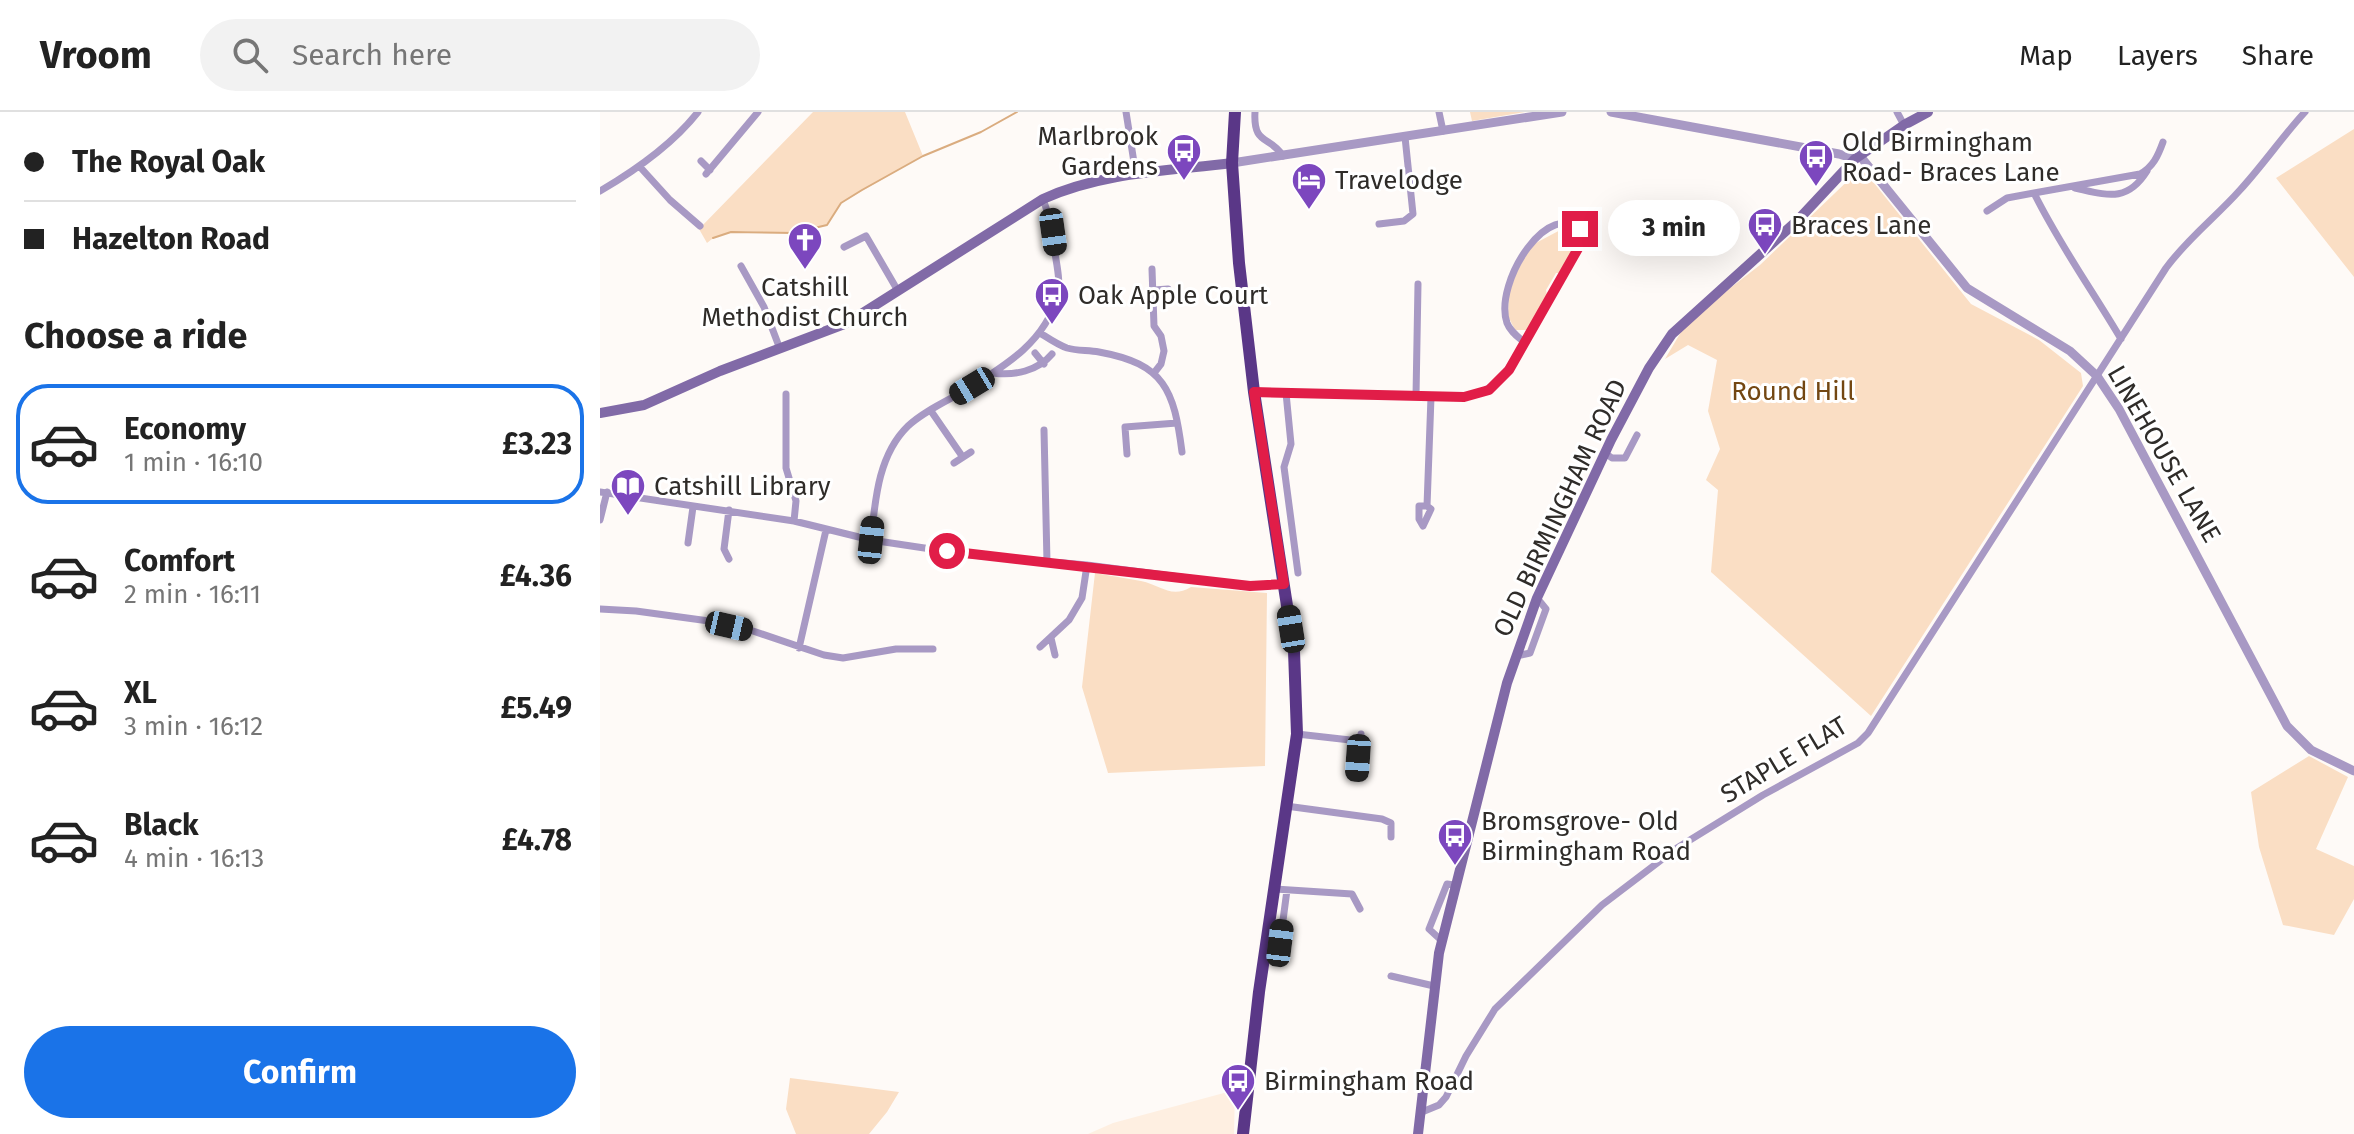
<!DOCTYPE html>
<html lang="en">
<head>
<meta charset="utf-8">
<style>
	body { margin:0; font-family:"Fira Sans",sans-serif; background:#f2f2f2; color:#222; height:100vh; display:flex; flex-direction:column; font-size:30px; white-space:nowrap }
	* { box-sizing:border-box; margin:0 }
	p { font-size:26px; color:#767676 }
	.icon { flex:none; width:44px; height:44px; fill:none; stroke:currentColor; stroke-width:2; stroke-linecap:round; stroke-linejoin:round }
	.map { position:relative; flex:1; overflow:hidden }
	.details { display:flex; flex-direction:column; background:#fff; width:600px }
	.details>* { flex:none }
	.banner { display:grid; align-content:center; height:176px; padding:0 24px; background:#fff }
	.end { position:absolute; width:36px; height:36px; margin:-18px; border:10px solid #e11d48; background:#fff; box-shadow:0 0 0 4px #fff }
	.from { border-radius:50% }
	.bubble { position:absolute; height:56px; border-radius:28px; background:#fff; box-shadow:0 8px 32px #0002; font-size:26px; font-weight:700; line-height:56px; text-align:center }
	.car { position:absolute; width:24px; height:48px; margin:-24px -12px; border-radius:10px; box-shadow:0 0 6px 2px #0007; background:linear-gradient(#222 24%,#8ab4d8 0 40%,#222 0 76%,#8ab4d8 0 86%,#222 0) }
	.banner b { display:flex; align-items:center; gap:28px; height:76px; font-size:30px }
	.banner b+b { border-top:2px solid #e0e0e0 }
	.banner i { width:20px; height:20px; background:#222 }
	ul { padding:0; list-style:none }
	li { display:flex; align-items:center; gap:24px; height:120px; margin:0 16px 12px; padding:0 8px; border:4px solid transparent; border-radius:32px }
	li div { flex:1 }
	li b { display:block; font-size:30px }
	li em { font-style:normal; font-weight:700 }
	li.on { border-color:#1a73e8 }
	li>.icon { width:72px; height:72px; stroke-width:1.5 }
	h2 { padding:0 24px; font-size:36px; line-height:96px }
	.button { display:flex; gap:16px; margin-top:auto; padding:16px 24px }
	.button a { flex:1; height:92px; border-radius:48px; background:#1a73e8; color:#fff; font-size:32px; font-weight:700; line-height:92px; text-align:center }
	header { display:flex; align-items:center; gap:48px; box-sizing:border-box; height:112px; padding:0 40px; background:#fff; border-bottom:2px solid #e0e0e0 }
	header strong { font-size:38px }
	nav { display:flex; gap:44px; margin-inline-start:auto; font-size:28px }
	.search { width:560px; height:72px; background:#f2f2f2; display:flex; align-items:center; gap:20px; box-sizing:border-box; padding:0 28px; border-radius:44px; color:#767676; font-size:30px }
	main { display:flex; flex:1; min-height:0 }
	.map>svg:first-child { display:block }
</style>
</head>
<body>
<header>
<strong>Vroom</strong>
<div class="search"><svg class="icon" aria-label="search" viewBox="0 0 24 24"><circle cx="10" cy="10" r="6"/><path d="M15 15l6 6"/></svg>Search here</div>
<nav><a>Map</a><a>Layers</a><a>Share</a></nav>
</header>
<main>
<section class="details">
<div class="banner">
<b><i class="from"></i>The Royal Oak</b>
<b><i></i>Hazelton Road</b>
</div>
<h2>Choose a ride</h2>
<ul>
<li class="on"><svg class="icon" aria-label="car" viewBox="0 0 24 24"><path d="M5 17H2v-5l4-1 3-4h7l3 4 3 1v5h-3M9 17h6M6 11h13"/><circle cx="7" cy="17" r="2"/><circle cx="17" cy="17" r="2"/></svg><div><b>Economy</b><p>1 min · 16:10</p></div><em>£3.23</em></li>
<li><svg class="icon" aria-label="car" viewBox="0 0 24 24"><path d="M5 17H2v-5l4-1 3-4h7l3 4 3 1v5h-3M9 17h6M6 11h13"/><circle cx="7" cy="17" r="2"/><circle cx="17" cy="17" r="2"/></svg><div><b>Comfort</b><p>2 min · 16:11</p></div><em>£4.36</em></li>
<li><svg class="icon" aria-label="car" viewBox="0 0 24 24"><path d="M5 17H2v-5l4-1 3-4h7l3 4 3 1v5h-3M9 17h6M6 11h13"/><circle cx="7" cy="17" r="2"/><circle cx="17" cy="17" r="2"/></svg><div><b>XL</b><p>3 min · 16:12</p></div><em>£5.49</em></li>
<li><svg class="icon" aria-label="car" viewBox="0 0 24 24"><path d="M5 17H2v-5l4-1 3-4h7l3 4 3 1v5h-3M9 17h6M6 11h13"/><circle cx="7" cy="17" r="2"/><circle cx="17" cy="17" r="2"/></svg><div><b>Black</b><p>4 min · 16:13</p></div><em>£4.78</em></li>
</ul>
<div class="button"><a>Confirm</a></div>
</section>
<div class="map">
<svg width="1754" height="1022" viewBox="0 0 1754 1022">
	<rect width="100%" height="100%" fill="#fefaf7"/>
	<!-- built -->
	<path fill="#feefe1" d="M635,978L634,1022H488L513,1011Z"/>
	<!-- green -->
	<path fill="#fadec4" d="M213,0H305L323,44L241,91L227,113C216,115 205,120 195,121C168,123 129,111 107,131L99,117Z
		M870,0H925L872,9Z
		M1754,17V165L1676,66Z
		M1260,57L1270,66L1371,192L1439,228L1481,261L1483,274L1271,604L1111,460L1118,378L1106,368L1120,337L1108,299L1117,248L1088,233L1065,247L1081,220L1107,194L1160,153Z
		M966,115L976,119L978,130L960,161H956L946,178L947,183L928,218H915L908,204L909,177L914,164L932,133Z
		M495,461C510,464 526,466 541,469C561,473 571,487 591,475L667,481L665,654L508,661L482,575Z
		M1709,644L1748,665L1716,737L1754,754V787L1734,823L1683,813L1659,735L1651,680Z
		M190,966L299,980L287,1000L269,1022H196L186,997Z"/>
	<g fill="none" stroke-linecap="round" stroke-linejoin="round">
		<!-- stream -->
		<path stroke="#daac7f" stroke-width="2" d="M113,126L131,120L193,121L227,113L241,91L262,78L323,44L381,20L417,0"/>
		<!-- minor -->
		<path stroke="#a899c4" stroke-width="7" d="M526,0L536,63
			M655,0C653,34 670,23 683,44
			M839,0L843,19
			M1297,0L1304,13
			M101,49L110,58
			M40,55L70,88L100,114
			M106,62L158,0
			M1475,76C1507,83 1527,91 1547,59
			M0,79C36,58 72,33 98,0
			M1387,99L1407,86L1434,81
			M779,112L804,109L813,102L805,25
			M244,135L266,124L298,179
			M141,154L164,195L180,237
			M552,157L554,214L561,224L564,239L561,252L554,261
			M554,178L568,177
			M440,221C448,226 458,233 467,236C477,239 488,238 499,240C565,252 574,278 582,340
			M1521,227C1492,178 1459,132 1434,81L1540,62C1553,55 1558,44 1563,30
			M435,241L444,252
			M393,261C414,264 438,259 452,242
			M654,280L864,285C899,279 908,259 924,230C917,224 910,219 907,211C893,170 951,82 982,121L980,133L924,230
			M686,281L691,332L684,355L698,461
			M186,282V356L196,389L194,409
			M816,284L818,172
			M331,299L362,344
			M444,318L447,450
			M1005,341L1012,346H1025L1037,323
			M527,342L525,315L577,311
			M354,351L371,340
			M0,380L194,409L271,428L371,443L487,453L650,474L684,472
			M827,394H819V407L823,414L831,397L827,394L831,285
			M129,398L124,437L129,447
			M0,408L7,380
			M271,428C275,389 278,343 308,314C324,299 347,289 366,278C403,255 446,230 457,184C461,170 457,155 455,141C453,122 450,105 443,87
			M88,431L93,395
			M0,497L36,499L109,509L150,518L224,543L243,546L296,537H333
			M451,526L455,543
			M440,535L469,508L482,486L487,453
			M199,536L226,418
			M917,541L921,543L930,541L946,497L937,486
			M697,622L759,629
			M756,664L761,622
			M686,694L782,707L791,711V725
			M675,777L752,782L760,797
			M842,829L829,817L847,772L854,773
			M680,831L687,778
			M791,864L834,874
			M822,1000L839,993L846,985L866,944L895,897L1002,793L1077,736L1163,683L1258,631L1268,621L1566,156C1588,126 1616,105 1640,78C1663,53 1682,25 1705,0"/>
		<!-- tertiary -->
		<path stroke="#a899c4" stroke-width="9" d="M1011,0L1239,42L1255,47
			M1260,44L1367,176L1470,239L1497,264L1519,297L1687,614L1711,638L1754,659
			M632,51L962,0"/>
		<!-- secondary -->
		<path stroke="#816aa7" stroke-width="10" d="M0,301L44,293L120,259L247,211L443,87C502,60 569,59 632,51
			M818,1022L839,841L907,571L937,486L1011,328L1049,256L1072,222L1198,108L1255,47L1304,13L1328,0"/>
		<!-- trunk -->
		<path stroke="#5a3787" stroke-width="12" d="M635,0L632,51L639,151L654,280L694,539L697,622L659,880L643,1022"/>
	</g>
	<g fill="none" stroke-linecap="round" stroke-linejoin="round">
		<!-- route -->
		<path stroke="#e11d48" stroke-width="10" d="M347,439L650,474L684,472L654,280L864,285L889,278L909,258L980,133V117"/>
	</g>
	<!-- icons -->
	<defs>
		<symbol id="bus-pin" viewBox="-11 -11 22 30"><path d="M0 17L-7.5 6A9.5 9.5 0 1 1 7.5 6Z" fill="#7c47be" stroke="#fff"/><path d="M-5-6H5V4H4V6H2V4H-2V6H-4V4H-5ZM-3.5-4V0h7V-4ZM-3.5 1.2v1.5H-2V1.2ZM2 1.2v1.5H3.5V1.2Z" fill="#fff"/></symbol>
		<symbol id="hotel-pin" viewBox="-11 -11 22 30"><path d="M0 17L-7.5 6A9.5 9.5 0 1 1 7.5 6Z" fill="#7c47be" stroke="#fff"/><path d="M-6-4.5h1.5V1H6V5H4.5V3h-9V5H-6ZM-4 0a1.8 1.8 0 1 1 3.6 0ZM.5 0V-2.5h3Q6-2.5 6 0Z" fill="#fff"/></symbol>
		<symbol id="church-pin" viewBox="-11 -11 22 30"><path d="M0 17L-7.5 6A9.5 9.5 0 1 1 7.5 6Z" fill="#7c47be" stroke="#fff"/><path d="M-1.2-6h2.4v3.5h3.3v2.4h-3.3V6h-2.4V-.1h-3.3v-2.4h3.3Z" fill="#fff"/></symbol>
		<symbol id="library-pin" viewBox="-11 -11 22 30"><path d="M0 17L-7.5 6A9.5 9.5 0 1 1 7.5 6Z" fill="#7c47be" stroke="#fff"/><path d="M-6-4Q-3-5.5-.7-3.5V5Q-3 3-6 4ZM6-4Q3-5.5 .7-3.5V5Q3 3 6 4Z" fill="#fff"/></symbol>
	</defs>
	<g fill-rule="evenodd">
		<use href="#bus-pin" x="564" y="19" width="40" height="54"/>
		<use href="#bus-pin" x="1196" y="25" width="40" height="54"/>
		<use href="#hotel-pin" x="689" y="48" width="40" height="54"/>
		<use href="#bus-pin" x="1145" y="93" width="40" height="54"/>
		<use href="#church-pin" x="185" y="108" width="40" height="54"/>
		<use href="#bus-pin" x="432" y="163" width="40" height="54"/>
		<use href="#library-pin" x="8" y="354" width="40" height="54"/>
		<use href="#bus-pin" x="835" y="704" width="40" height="54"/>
		<use href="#bus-pin" x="618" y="949" width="40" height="54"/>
	</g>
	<g text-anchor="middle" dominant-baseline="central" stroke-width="6" stroke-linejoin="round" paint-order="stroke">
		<!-- poi labels -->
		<g font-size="26" fill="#2f2c29" stroke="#fff" text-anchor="start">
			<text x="558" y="24" text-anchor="end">Marlbrook<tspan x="558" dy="30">Gardens</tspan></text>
			<text x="1242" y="30">Old Birmingham<tspan x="1242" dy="30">Road- Braces Lane</tspan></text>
			<text x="735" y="68">Travelodge</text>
			<text x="1191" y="113">Braces Lane</text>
			<text x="205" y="175" text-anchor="middle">Catshill<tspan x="205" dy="30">Methodist Church</tspan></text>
			<text x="478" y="183">Oak Apple Court</text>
			<text x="54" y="374">Catshill Library</text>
			<text x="881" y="709">Bromsgrove- Old<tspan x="881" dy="30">Birmingham Road</tspan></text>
			<text x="664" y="969">Birmingham Road</text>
		</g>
		<!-- park labels -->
		<g font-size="26" fill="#734712" stroke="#fff">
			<text x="1193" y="279">Round Hill</text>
		</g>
		<!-- street labels -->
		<g font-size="26" fill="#2f2c29" stroke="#fff">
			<text transform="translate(1564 342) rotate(60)">LINEHOUSE LANE</text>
			<text transform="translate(960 396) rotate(-65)">OLD BIRMINGHAM ROAD</text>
			<text transform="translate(1184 648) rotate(-31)">STAPLE FLAT</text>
		</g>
	</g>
</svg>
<i class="end from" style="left:347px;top:439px"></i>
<i class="end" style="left:980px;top:117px"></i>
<div class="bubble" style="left:1008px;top:88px;width:132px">3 min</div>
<i class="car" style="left:453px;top:120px;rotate:172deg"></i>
<i class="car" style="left:372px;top:274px;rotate:239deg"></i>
<i class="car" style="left:271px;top:428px;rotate:6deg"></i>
<i class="car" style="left:129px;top:514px;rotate:103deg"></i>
<i class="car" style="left:691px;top:517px;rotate:351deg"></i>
<i class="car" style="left:758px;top:646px;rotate:184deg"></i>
<i class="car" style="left:680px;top:831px;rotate:7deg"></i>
</div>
</main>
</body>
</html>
